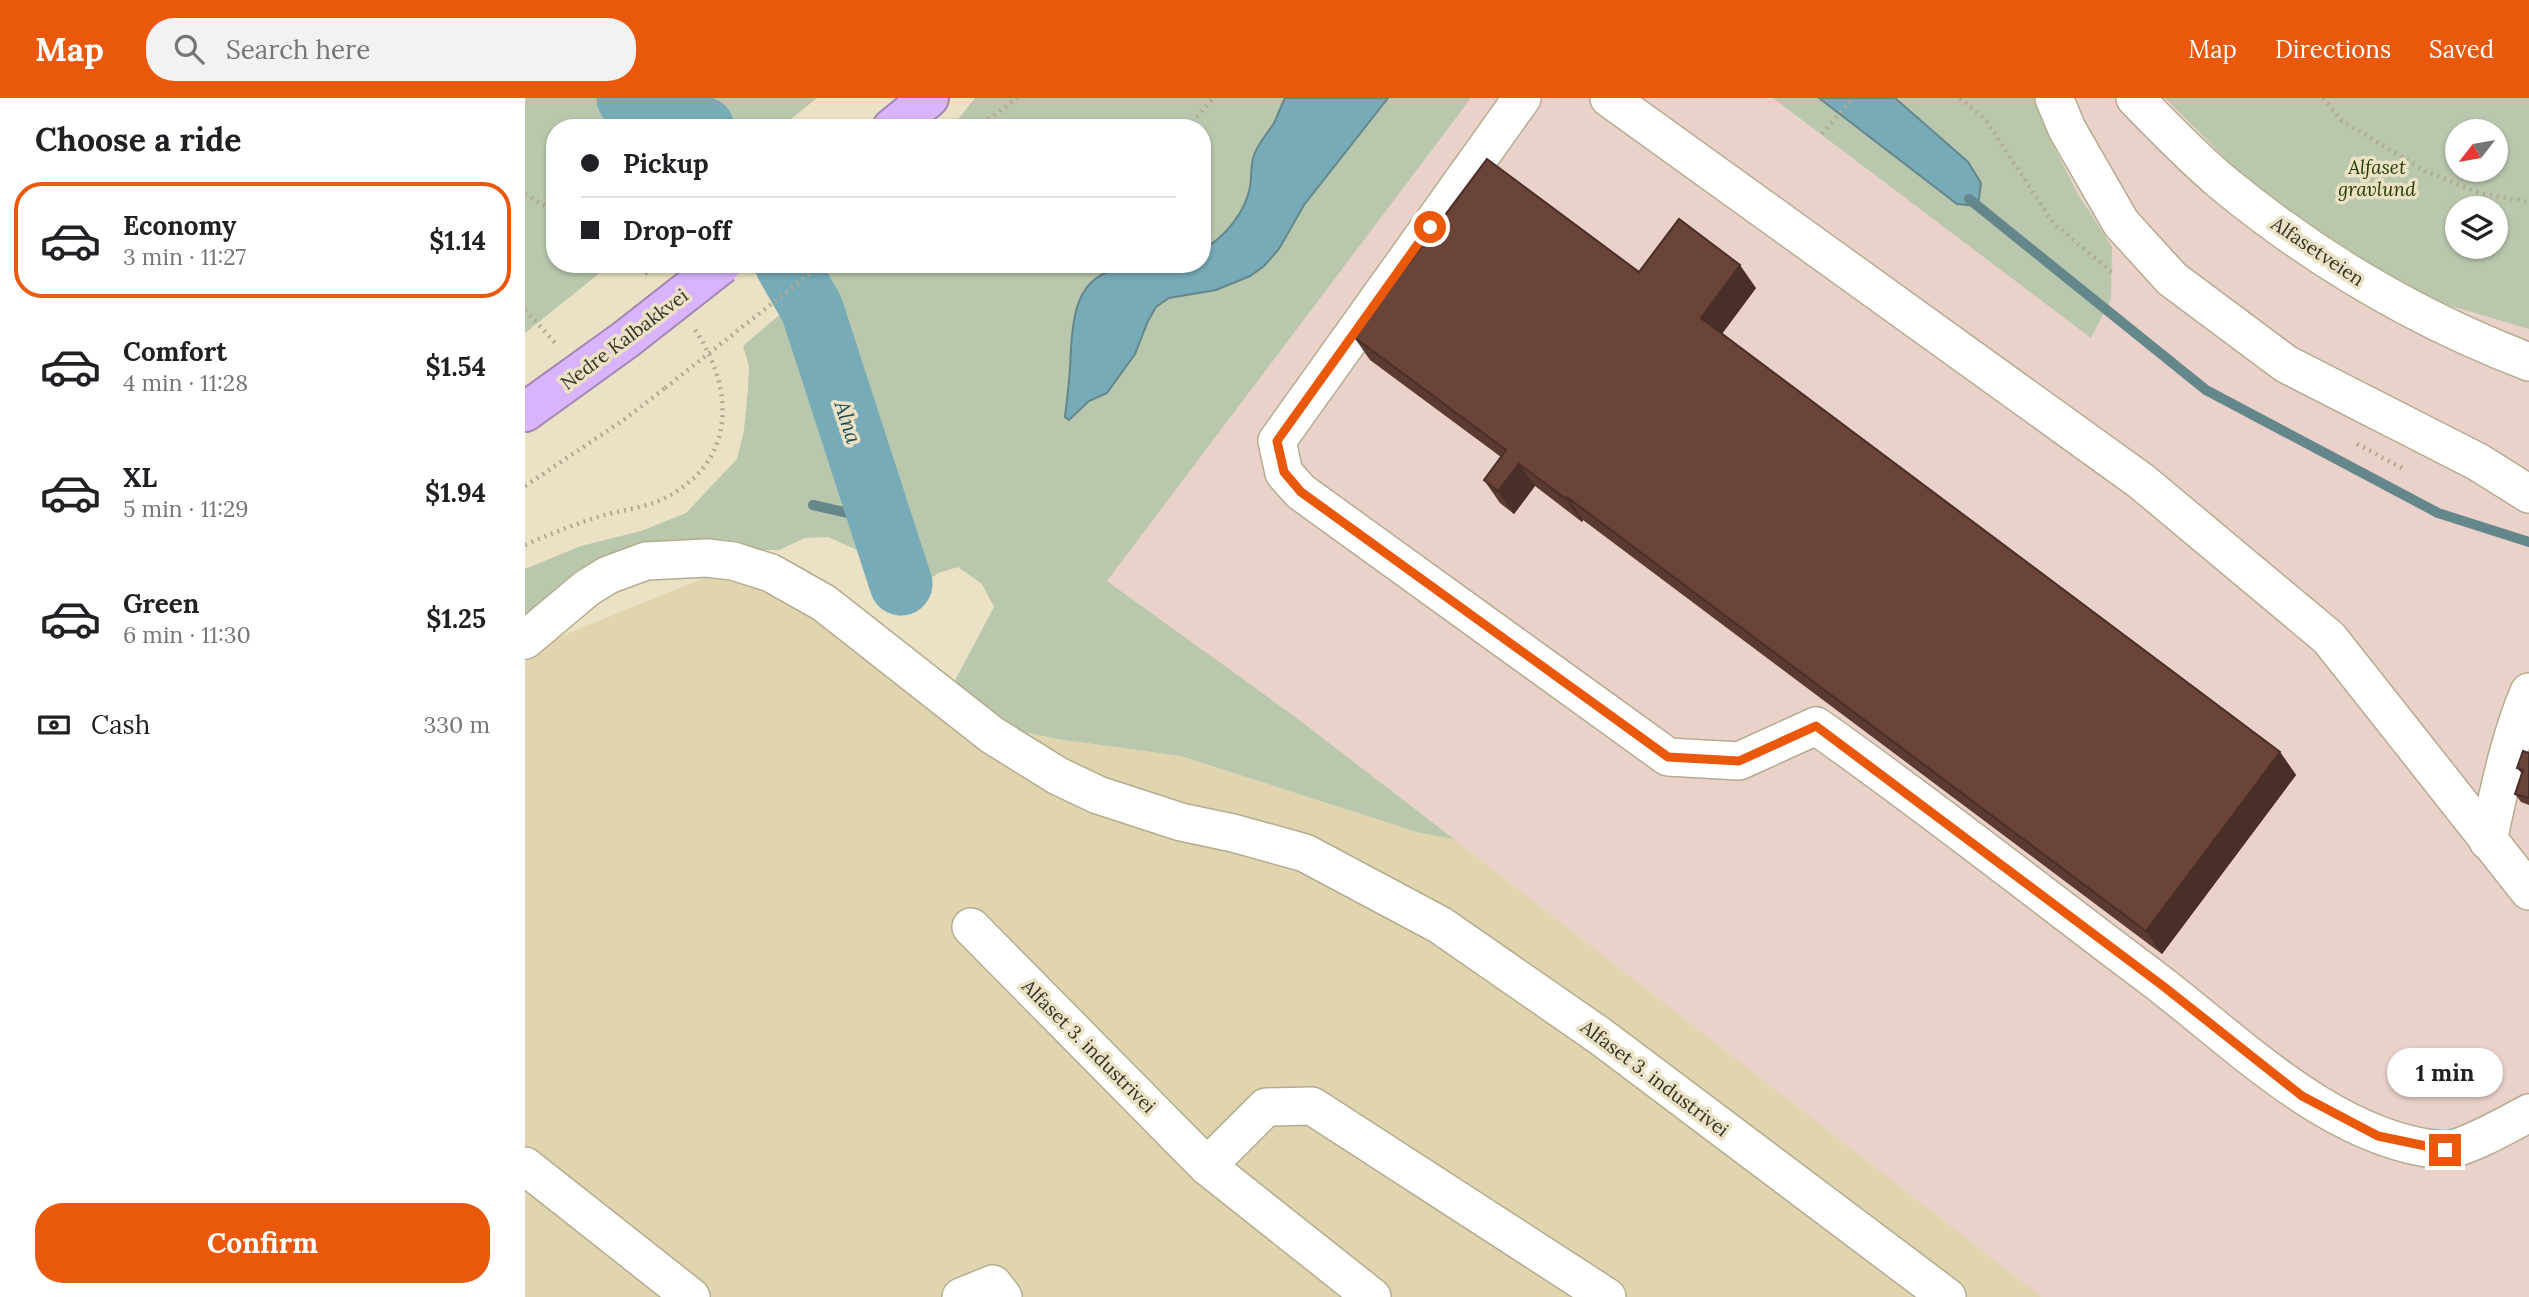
<!DOCTYPE html>
<html lang="en">
<head>
<meta charset="utf-8">
<style>
	body { margin:0; font-family:Lora,serif; background:#f2f2f2; color:#202124; height:100vh; display:flex; flex-direction:column; font-size:26px; white-space:nowrap }
	* { box-sizing:border-box; margin:0 }
	p { font-size:23px; color:#757577 }
	.icon { flex:none; width:38px; height:38px; fill:none; stroke:currentColor; stroke-width:2; stroke-linecap:round; stroke-linejoin:round }
	.map { position:relative; flex:1; overflow:hidden }
	.details { display:flex; flex-direction:column; background:#fff; width:525px }
	.details>* { flex:none }
	.guide { position:absolute; left:21px; top:21px; width:665px; height:154px; border-radius:28px; box-shadow:0 2px 5px #0004; display:grid; align-content:center; height:154px; padding:0 35px; background:#fff }
	.needle { width:46px; rotate:239deg }
	.tools { position:absolute; left:1920px; top:21px; display:grid; gap:14px }
	.tools a { display:grid; place-items:center; width:63px; height:63px; border-radius:50%; background:#fff; box-shadow:0 2px 5px #0004; font-size:35px }
	.end { position:absolute; width:32px; height:32px; margin:-16px; border:9px solid #ea580c; background:#fff; box-shadow:0 0 0 4px #fff }
	.from { border-radius:50% }
	.bubble { position:absolute; height:49px; border-radius:24px; background:#fff; box-shadow:0 2px 5px #0004; font-size:23px; font-weight:700; line-height:49px; text-align:center }
	.guide b { display:flex; align-items:center; gap:24px; height:66px; font-size:26px }
	.guide b+b { border-top:2px solid #e0e0e0 }
	.guide i { width:18px; height:18px; background:#202124 }
	ul { padding:0; list-style:none }
	li { display:flex; align-items:center; gap:21px; height:116px; margin:0 14px 10px; padding:0 21px; border:4px solid transparent; border-radius:28px }
	li div { flex:1 }
	li b { display:block; font-size:26px }
	li em { font-style:normal; font-weight:700 }
	li.selected { border-color:#ea580c }
	li>.icon { width:63px; height:63px; stroke-width:1.5 }
	h2 { padding:0 35px; font-size:32px; line-height:84px }
	.pay { display:flex; align-items:center; gap:18px; height:77px; padding:0 35px; font-size:26px }
	.pay p { margin-inline-start:auto }
	.button { display:flex; gap:14px; margin-top:auto; padding:14px 35px }
	.button a { flex:1; height:80px; border-radius:28px; background:#ea580c; color:#fff; font-size:28px; font-weight:700; line-height:80px; text-align:center }
	header { display:flex; align-items:center; gap:42px; box-sizing:border-box; height:98px; padding:0 35px; background:#ea580c; color:#fff }
	header strong { font-size:33px }
	nav { display:flex; gap:38px; margin-inline-start:auto; font-size:24px }
	.search { width:490px; height:63px; background:#f2f2f2; display:flex; align-items:center; gap:18px; box-sizing:border-box; padding:0 24px; border-radius:28px; color:#757577; font-size:26px }
	main { display:flex; flex:1; min-height:0 }
	.map>svg:first-child { display:block }
</style>
</head>
<body>
<header>
<strong>Map</strong>
<div class="search"><svg class="icon" aria-label="search" viewBox="0 0 24 24"><circle cx="10" cy="10" r="6"/><path d="M15 15l6 6"/></svg>Search here</div>
<nav><a>Map</a><a>Directions</a><a>Saved</a></nav>
</header>
<main>
<section class="details">
<h2>Choose a ride</h2>
<ul>
<li class="selected"><svg class="icon" aria-label="car" viewBox="0 0 24 24"><path d="M5 17H2v-5l4-1 3-4h7l3 4 3 1v5h-3M9 17h6M6 11h13"/><circle cx="7" cy="17" r="2"/><circle cx="17" cy="17" r="2"/></svg><div><b>Economy</b><p>3 min · 11:27</p></div><em>$1.14</em></li>
<li><svg class="icon" aria-label="car" viewBox="0 0 24 24"><path d="M5 17H2v-5l4-1 3-4h7l3 4 3 1v5h-3M9 17h6M6 11h13"/><circle cx="7" cy="17" r="2"/><circle cx="17" cy="17" r="2"/></svg><div><b>Comfort</b><p>4 min · 11:28</p></div><em>$1.54</em></li>
<li><svg class="icon" aria-label="car" viewBox="0 0 24 24"><path d="M5 17H2v-5l4-1 3-4h7l3 4 3 1v5h-3M9 17h6M6 11h13"/><circle cx="7" cy="17" r="2"/><circle cx="17" cy="17" r="2"/></svg><div><b>XL</b><p>5 min · 11:29</p></div><em>$1.94</em></li>
<li><svg class="icon" aria-label="car" viewBox="0 0 24 24"><path d="M5 17H2v-5l4-1 3-4h7l3 4 3 1v5h-3M9 17h6M6 11h13"/><circle cx="7" cy="17" r="2"/><circle cx="17" cy="17" r="2"/></svg><div><b>Green</b><p>6 min · 11:30</p></div><em>$1.25</em></li>
</ul>
<div class="pay"><svg class="icon" aria-label="cash" viewBox="0 0 24 24"><path d="M3 7h18v10H3z"/><circle cx="12" cy="12" r="2"/></svg>Cash<p>330 m</p></div>
<div class="button"><a>Confirm</a></div>
</section>
<div class="map">
<svg width="2004" height="1199" viewBox="0 0 2004 1199">
	<rect width="100%" height="100%" fill="#ebe1c4"/>
	<!-- built -->
	<path fill="#e1d5b0" d="M191,475H284L489,632L532,641L656,658L895,735L929,741L1517,1199H0V553Z"/>
	<!-- industrial -->
	<path fill="#ead1ca" d="M946,0H1248L1267,14L1587,149L1553,96L1528,47L1509,0H1640L1723,83L1906,202L2004,231V1199H1517L929,741L769,618L582,483Z"/>
	<!-- green -->
	<path fill="#b9c7ad" fill-rule="evenodd" d="M0,0H292L255,30H30V166H86L0,235Z
		M450,0H946L582,483L769,618L929,741L895,735L656,658L532,641L489,632L425,592L469,509L457,486L433,469L413,475L395,489L380,451L339,455L303,439L280,440L254,452H198L0,526V471L56,448L116,433L161,415L212,361L219,332L223,290L224,268L218,248L314,166H677V30H426Z
		M1248,0H1509L1528,47L1553,96L1587,149L1586,201L1566,240Z
		M1640,0H2004V231L1906,202L1805,145L1723,83ZM1932,33H1970V72H1932ZM1932,110H1970V149H1932Z"/>
	<!-- water -->
	<path fill="#77abb7" stroke="#64878c" stroke-width="2" d="M760,0H863L779,107L754,151L739,168L725,178L691,192L644,200L631,209L623,223L610,256L582,295L564,303L544,322L540,319C542,302 544,286 545,270C547,236 545,185 586,173C615,164 647,166 677,166V152C700,139 720,115 725,89C727,78 725,68 729,57C734,44 742,36 749,25C753,17 756,8 760,0Z
		M1294,0H1370L1443,64L1456,85L1453,108L1432,106Z"/>
	<g fill="none" stroke-linecap="round" stroke-linejoin="round">
		<!-- stream -->
		<path stroke="#64878c" stroke-width="10" d="M1444,101L1681,292L1913,415L2004,444
			M288,407L332,417L359,436"/>
		<!-- river -->
		<path stroke="#77abb7" stroke-width="63" d="M103,0L178,30
			M261,166L287,211L376,486"/>
		<defs>
			<path id="minor" d="M997,0L752,343L759,375L776,394L1143,659L1214,663L1291,628C1405,708 1514,795 1626,879C1711,943 1806,1042 1917,1052C1937,1053 1985,1025 2004,1015
				M1084,0L1616,383L1804,540L2004,793
				M1529,0L1542,31L1596,125L1647,181L1761,266L1953,364L2004,396
				M1610,0C1638,29 1667,59 1698,85C1789,160 1894,222 2004,264
				M0,542L62,490L83,477L121,463L182,460L208,463L246,475L299,505L467,637L533,678L573,697L656,724L708,735L780,755L915,827L1075,938L1422,1199
				M1963,743C1974,693 1984,641 2004,594
				M446,829L682,1068L847,1199
				M0,1068L166,1199
				M682,1068L741,1009L787,1008L1082,1199
				M436,1199L468,1186L478,1199"/>
			<path id="highway" d="M367,30L404,0
				M0,314L100,242"/>
		</defs>
		<!-- minor casing -->
		<use href="#minor" stroke="#b5ac90" stroke-width="40"/>
		<!-- highway casing -->
		<use href="#highway" stroke="#a086b2" stroke-width="42"/>
		<!-- path -->
		<path stroke="#b1a992" stroke-width="4.5" stroke-dasharray="2 5" stroke-linecap="butt" d="M1435,0L1460,21L1528,125L1588,175
			M1798,0L1816,22L1900,73L1954,95L2004,104
			M452,30L492,0
			M663,30L688,0
			M1297,36L1328,0
			M0,96L30,114
			M110,166L124,177
			M0,212L33,248
			M1832,346L1877,370
			M0,388L100,321L140,290
			M0,447C25,436 50,426 76,418C96,412 119,410 138,401C211,365 211,293 170,232"/>
		<!-- minor -->
		<use href="#minor" stroke="#fff" stroke-width="37"/>
		<!-- highway -->
		<use href="#highway" stroke="#d9b4fd" stroke-width="38"/>
		<defs>
			<path id="highway-bridge" d="M100,242L197,166"/>
		</defs>
		<!-- highway-bridge casing -->
		<use href="#highway-bridge" stroke="#a086b2" stroke-width="42" stroke-linecap="butt"/>
		<!-- path-bridge -->
		<path stroke="#b1a992" stroke-width="4.5" stroke-dasharray="2 5" stroke-linecap="butt" d="M140,290L297,166"/>
		<!-- highway-bridge -->
		<use href="#highway-bridge" stroke="#d9b4fd" stroke-width="38"/>
	</g>
	<!-- wall -->
	<path fill="#5b3a31" d="M1114,174L1231,190L1197,236L1755,654L1771,677L1637,856L1058,422L1057,424L1010,388L989,416L975,405L959,382L976,359L845,262L829,239Z
		M2004,654V707L1996,704L1990,696L1997,676L1992,670Z"/>
	<!-- shaded-wall -->
	<path fill="#4a2f28" d="M1215,167L1231,190L1192,242L1176,220Z
		M994,366L1010,388L989,416L973,393Z
		M1042,399L1058,422L1057,424L1041,401Z
		M1755,654L1771,677L1637,856L1621,833Z"/>
	<!-- building -->
	<path fill="#6a4339" stroke="#4a2f28" stroke-width="2" d="M962,61L1114,174L1154,121L1215,167L1176,220L1755,654L1621,833L1042,399L1041,401L994,366L973,393L959,382L981,352L829,239Z
		M1998,653L2004,655V654V700L1990,696L1998,672L1992,670Z"/>
	<g fill="none" stroke-linecap="round" stroke-linejoin="round">
		<!-- route -->
		<path stroke="#ea580c" stroke-width="9" d="M905,129L752,343L759,374L776,394L1143,659L1214,663L1291,628L1638,888L1777,998L1853,1038L1920,1052"/>
	</g>
	<g text-anchor="middle" dominant-baseline="central" stroke-width="7" stroke-linejoin="round" paint-order="stroke">
		<!-- park labels -->
		<g font-size="19" font-style="italic" fill="#233c02" stroke="#ebe1c4">
			<text x="1852" y="69">Alfaset<tspan x="1852" dy="22">gravlund</tspan></text>
		</g>
		<!-- street labels -->
		<g font-size="19" fill="#363227" stroke="#ebe1c4">
			<text transform="translate(1793 153) rotate(34)">Alfasetveien</text>
			<text transform="translate(99 241) rotate(-37)">Nedre Kalbakkvei</text>
			<text transform="translate(564 948) rotate(45)">Alfaset 3. industrivei</text>
			<text transform="translate(1130 980) rotate(37)">Alfaset 3. industrivei</text>
		</g>
		<!-- water labels -->
		<g font-size="21" font-style="italic" fill="#1d4b55" stroke="#ebe1c4">
			<text transform="translate(323 324) rotate(72)">Alna</text>
		</g>
	</g>
</svg>
<div class="tools">
<a><svg class="needle" viewBox="-14 -14 28 28"><path d="M0-13l5 13h-10z" fill="#e53935"/><path d="M0 13l5-13h-10z" fill="#757577"/></svg></a>
<a><svg class="icon" aria-label="layers" viewBox="0 0 24 24"><path d="M12 4l9 5-9 5-9-5zM3 14l9 5 9-5"/></svg></a>
</div>
<i class="end from" style="left:905px;top:129px"></i>
<i class="end" style="left:1920px;top:1052px"></i>
<div class="bubble" style="left:1862px;top:950px;width:116px">1 min</div>
<div class="guide">
<b><i class="from"></i>Pickup</b>
<b><i></i>Drop-off</b>
</div>
</div>
</main>
</body>
</html>
